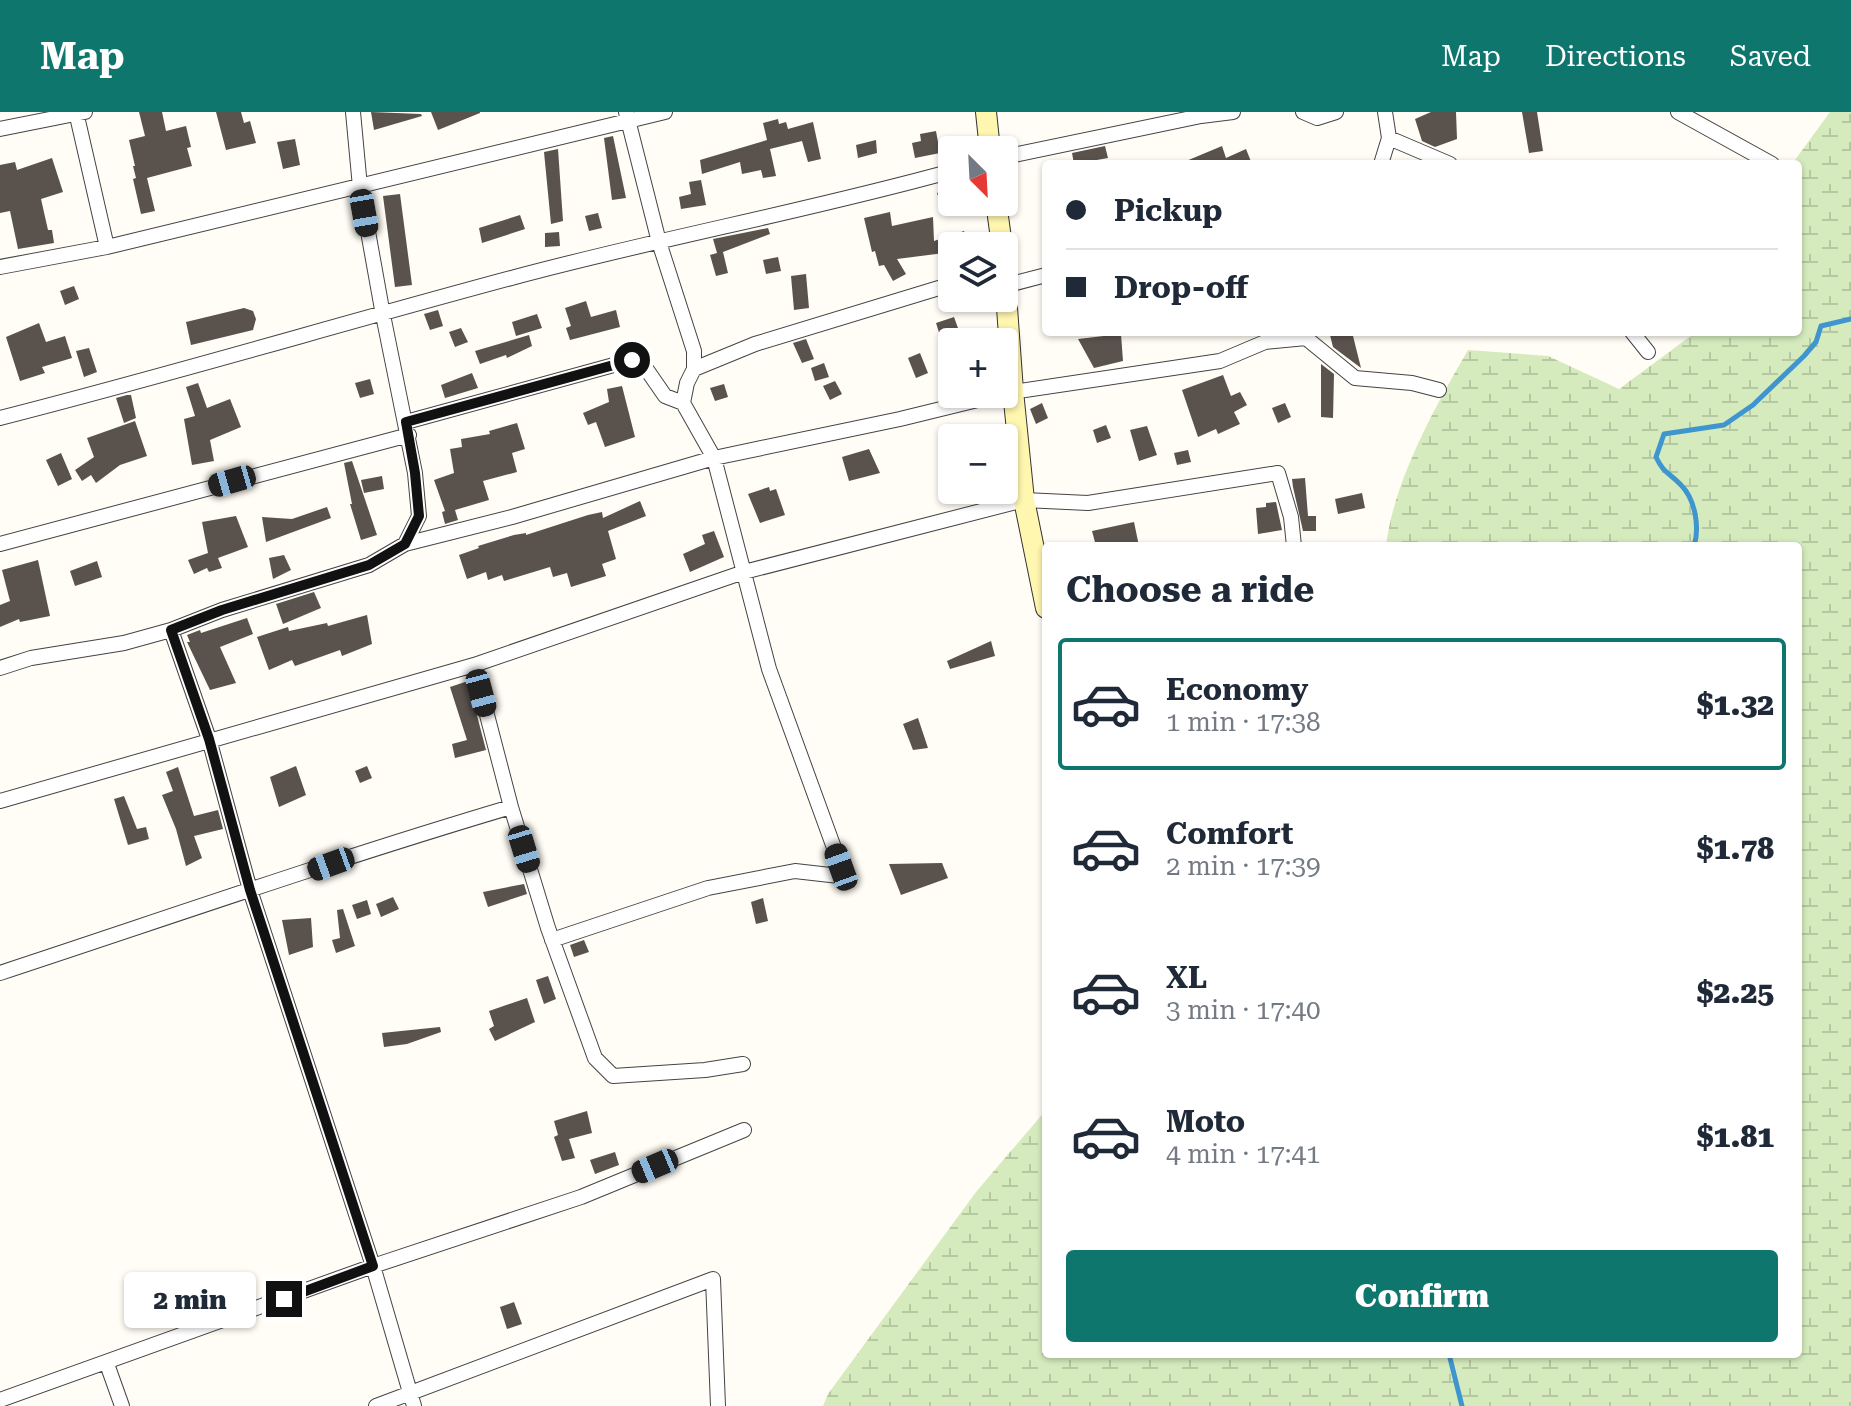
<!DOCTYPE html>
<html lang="en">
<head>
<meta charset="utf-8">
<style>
	body { margin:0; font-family:"Roboto Serif",serif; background:#f2f2f3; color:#1f2937; height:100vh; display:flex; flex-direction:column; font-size:30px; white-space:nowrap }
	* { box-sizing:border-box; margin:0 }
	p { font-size:26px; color:#747a83 }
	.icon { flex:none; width:44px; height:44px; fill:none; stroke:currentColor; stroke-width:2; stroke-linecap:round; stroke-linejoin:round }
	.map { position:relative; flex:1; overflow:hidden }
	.side { position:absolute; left:1042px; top:430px; width:760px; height:816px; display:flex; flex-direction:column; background:#fff; border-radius:8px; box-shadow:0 2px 6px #0004 }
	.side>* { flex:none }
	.banner { position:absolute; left:1042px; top:48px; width:760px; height:176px; border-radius:8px; box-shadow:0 2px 6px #0004; display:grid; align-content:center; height:176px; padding:0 24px; background:#fff }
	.needle { width:52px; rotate:156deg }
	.buttons { position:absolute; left:938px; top:24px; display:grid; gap:16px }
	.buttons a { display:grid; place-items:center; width:80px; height:80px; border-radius:8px; background:#fff; box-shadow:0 2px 6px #0004; font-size:40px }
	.end { position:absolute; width:36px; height:36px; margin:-18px; border:10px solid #111; background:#fff; box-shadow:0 0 0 4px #fff }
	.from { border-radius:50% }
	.bubble { position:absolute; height:56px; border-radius:8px; background:#fff; box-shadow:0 2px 6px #0004; font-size:26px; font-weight:800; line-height:56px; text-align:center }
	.car { position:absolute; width:24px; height:48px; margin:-24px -12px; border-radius:10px; box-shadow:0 0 6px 2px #0007; background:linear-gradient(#222 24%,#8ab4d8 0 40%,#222 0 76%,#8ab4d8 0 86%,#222 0) }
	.banner b { display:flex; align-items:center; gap:28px; height:76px; font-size:30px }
	.banner b+b { border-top:2px solid #e0e1e3 }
	.banner i { width:20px; height:20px; background:#1f2937 }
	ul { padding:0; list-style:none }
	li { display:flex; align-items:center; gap:24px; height:132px; margin:0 16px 12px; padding:0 8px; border:4px solid transparent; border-radius:8px }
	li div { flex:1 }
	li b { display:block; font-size:30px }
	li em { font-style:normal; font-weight:800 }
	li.selected { border-color:#0f766e }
	li>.icon { width:72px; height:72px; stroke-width:1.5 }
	h2 { padding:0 24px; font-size:36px; line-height:96px }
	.button { display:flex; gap:16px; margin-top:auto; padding:16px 24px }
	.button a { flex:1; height:92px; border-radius:8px; background:#0f766e; color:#fff; font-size:32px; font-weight:800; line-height:92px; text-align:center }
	header { display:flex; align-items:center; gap:48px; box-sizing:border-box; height:112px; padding:0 40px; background:#0f766e; color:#fff }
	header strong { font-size:38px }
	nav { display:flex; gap:44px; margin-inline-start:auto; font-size:28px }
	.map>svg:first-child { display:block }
</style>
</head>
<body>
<header>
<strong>Map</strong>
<nav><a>Map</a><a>Directions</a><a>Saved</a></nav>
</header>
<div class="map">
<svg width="1851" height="1294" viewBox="0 0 1851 1294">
	<defs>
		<pattern id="wetland-marsh" width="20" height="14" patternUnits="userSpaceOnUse" patternTransform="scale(2)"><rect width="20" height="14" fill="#d5ebbd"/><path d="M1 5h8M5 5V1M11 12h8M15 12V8" fill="none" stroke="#b6c8a1"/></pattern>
	</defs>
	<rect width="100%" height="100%" fill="#fffdf5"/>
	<!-- wetland -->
	<path fill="url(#wetland-marsh)" d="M1830,0H1851V1294H823L828,1282L976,1080L1046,998V1242H1798V434H1386C1394,368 1435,295 1468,238L1548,244L1619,277L1696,220H1798V52H1792Z"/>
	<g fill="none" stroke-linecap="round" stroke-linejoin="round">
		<!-- stream -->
		<path stroke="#3f96cf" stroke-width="5" d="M1694,434C1700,415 1695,387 1681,373C1669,360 1664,362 1656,345L1664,322L1724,313L1753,293L1804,244L1816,230L1821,214L1851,207
			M1449,1242L1462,1294"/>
	</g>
	<!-- building -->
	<path fill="#5a524d" d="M139,0H162L166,19L186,14L191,35L187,36L192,54L147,66L155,99L141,102L133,67L136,66L133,54H135L129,28L145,24Z
		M216,0H241L244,11L250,9L256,31L226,38Z
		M371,0L421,2L422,4L374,18Z
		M431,0H480V1L438,18Z
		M1431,0H1456L1457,27L1435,35L1422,29L1415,7Z
		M1522,0H1537L1543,39L1529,41Z
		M778,7L779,12L786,10L788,17L813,10L821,47L808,50L802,29L770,37L776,64L763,66L761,58L742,62L740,50L702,62L700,48L767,28L763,11Z
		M936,19L940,41L915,46L912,31L921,29L920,22Z
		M613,24L626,86L612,88L604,26Z
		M295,27L300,53L283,57L277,30Z
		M876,28L877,41L858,46L856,33Z
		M1105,34L1108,46L1074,52L1072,41Z
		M1222,34L1226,46L1246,37L1252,52H1179Z
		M558,37L563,109L551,112L544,40Z
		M52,46L63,80L41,87L48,118H52L54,131L18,137L10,99L0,101V53L15,50L17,58Z
		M701,68L706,93L681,97L679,85L691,82L689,70Z
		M951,76L952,90L955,91L942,95L937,81Z
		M400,82L412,173L395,175L383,84Z
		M890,100L892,114L933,105L934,129L964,119L969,134H952V140L897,147L906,162L893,169L884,153L879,154L875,139L872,140L864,106Z
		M598,101L602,116L589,119L585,104Z
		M520,103L525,117L482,131L479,116Z
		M768,116L770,122L723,140L728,161L716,164L710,143L717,141L713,127Z
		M559,120L560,134L545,135V121Z
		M778,145L781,159L766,162L763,148Z
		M806,162L809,196L794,198L791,164Z
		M74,174L79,187L65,193L60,179Z
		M586,189L591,205L616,198L620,215L570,228L566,216L571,214L565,196Z
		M244,196L253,199L256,207L253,218L191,233L186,210Z
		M438,198L443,214L430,218L424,202Z
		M537,202L542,216L516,224L512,210Z
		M954,205L963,230H942L936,211Z
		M39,211L46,230L65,224L72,246L42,255L45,261L20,269L6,225Z
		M461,216L468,230L455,235L449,220Z
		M1338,220H1352L1361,256L1333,235L1330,223Z
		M1121,222L1123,249L1094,256L1078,227Z
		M529,223L532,234L507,246L506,243L480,252L475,239Z
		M806,227L814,247L802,251L793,231Z
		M89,236L97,260L84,265L76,239Z
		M920,241L928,261L916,266L908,246Z
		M824,251L829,265L815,269L811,256Z
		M1321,252L1334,262L1333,306L1321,305Z
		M472,261L478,276L445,286L441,273Z
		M1223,263L1231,284L1240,280L1247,293L1234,300L1240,312L1218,322L1216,317L1198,325L1182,278Z
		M370,267L374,282L360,286L355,271Z
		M835,269L842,282L830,288L823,274Z
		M198,271L207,296L230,287L241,315L210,328L214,349L192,353L184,307L195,304L186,275Z
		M724,272L728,285L715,289L710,276Z
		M622,274L635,325L605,335L596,310L588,313L583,301L609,290L607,277Z
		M127,283H131L136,306L124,311L116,286Z
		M1042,291L1048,306L1036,312L1030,297Z
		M1285,291L1291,305L1278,311L1272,296Z
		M135,309L147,344L120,353L96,371L91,363L82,369L75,358L94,345L87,326Z
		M517,311L525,337L512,341L517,360L483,369L489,388L455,398L458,408L445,412L442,400L445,399L434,368L454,361L450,337L462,335L461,327L490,322L489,319Z
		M1106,313L1111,326L1097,331L1093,318Z
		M1147,314L1157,343L1139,349L1130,318Z
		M869,337L880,361L849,369L842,345Z
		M1188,338L1191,350L1177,353L1174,341Z
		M61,341L72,367L58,374L46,348Z
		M352,349L377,423L361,428L350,392H352L344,351Z
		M382,364L384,377L364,381L361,368Z
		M1305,366L1308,404H1316V419H1303L1293,375L1292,367Z
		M769,375L770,379L776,377L785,403L760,411L748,382Z
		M1362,381L1365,396L1338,402L1335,387Z
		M640,389L646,404L608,419L616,447L602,452L606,464L571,475L567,461L553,465L550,455L504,469L502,463L488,468L486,460L467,467L459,443L479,436L478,434L514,423L526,421V423L588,403L602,400L603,406Z
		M1276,390L1282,418L1258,422L1256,396L1266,395V391Z
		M327,395L331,406L266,430L262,405L292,407Z
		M236,404L248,435L218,446L222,456L209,460L207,456L194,462L188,448L208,441L202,410Z
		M1134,410L1139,434H1096L1092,419Z
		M714,419L724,445L690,460L683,442L705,432L702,423Z
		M284,443L291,458L273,467L269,446Z
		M38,448L50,504L20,510L19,507L0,515V493L10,489L2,458Z
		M97,449L102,465L75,474L70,459Z
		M314,480L321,496L283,512L276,492Z
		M367,503L372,532L342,544L340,538L295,554L292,548L269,558L257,525L288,515L289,519L327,511L328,514Z
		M247,506L253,522L220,535L236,571L210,578L187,530H190L187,523L200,518L201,521Z
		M991,529L995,544L950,557L947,549Z
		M468,569L486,638L455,646L452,632L467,628L450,575Z
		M918,606L928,636L913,638L903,612Z
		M296,654L306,683L279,695L270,665Z
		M367,654L372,666L360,671L355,659Z
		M178,655L194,704L218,698L223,717L194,724L202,746L186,754L176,717L162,683L173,679L166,660Z
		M124,684L137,717L146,715L149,727L128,733L114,687Z
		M942,751L948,766L901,783L889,752Z
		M524,772L527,782L488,795L483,780Z
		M393,785L399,797L381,805L376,792Z
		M763,786L768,809L756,812L751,790Z
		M367,788L371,802L357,807L352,793Z
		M343,797L355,834L336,841L332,828L340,826L337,798Z
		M311,806L313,835L289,843L282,808Z
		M584,828L589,840L574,845L570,833Z
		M548,864L556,887L544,892L536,868Z
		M527,886L535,910L495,929L489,917L494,914L489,899Z
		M440,915L441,920L407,932L384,935L382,921Z
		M587,999L592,1021L569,1027L575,1046L562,1049L554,1025L558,1023L554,1009Z
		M615,1040L619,1053L595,1062L590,1048Z
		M514,1190L522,1212L507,1217L500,1195Z"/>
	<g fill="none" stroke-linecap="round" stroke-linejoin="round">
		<defs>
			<path id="street" d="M76,0L107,135
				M626,0L659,130L694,239V257L687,271L683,291L714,346L769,557L841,755
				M1303,0L1317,6L1336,0
				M1678,0L1772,52
				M0,17L85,0
				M1389,26L1450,52
				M1004,45L1201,4L1233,0
				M1381,52L1389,26L1385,0
				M0,155L107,135L665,0
				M1004,174L1046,163
				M1632,220L1648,240
				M694,257L755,232L952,172
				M1006,281L1220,249L1265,230L1306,226L1355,266L1412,271L1439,278
				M0,306C173,262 343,211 515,165C660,126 808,99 952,59
				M406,310L632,248L647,258L665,284L683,291
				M0,432L409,323
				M405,432L512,405L714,346L900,307L1002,282
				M171,518L209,627L250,778L373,1154L414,1294
				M474,553L511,695L548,816L595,946L613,964L705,958L743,952
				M0,556L31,546L124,531L171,518L222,498L369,453L405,432L419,404L415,361L383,203L360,75L353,0
				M0,689L474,553L744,460L1024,388L1088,391L1278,361L1291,405L1294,434
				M552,828L708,776L795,759L839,764
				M0,861C170,805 339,746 511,695
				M107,1252L122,1294
				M0,1288L373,1154L581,1085L744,1018
				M376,1294L713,1167L718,1294"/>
			<path id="secondary" d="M986,0L990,38
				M996,90L1002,134
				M1004,154L1013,279L1024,388L1046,496"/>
		</defs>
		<!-- street casing -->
		<use href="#street" stroke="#444" stroke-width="16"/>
		<!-- secondary casing -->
		<use href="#secondary" stroke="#333" stroke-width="22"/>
		<!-- street -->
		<use href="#street" stroke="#fff" stroke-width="14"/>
		<!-- secondary -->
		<use href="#secondary" stroke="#fff6b0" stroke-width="20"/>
	</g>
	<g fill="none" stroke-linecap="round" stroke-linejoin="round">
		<!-- route -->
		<path stroke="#111" stroke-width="10" d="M284,1187L373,1154L250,778L209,627L171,518L222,498L369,453L405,432L419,404L415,361L406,310L632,248"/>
	</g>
</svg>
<div class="buttons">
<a><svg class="needle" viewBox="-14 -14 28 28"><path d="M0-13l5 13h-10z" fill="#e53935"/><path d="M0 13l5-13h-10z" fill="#747a83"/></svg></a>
<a><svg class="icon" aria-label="layers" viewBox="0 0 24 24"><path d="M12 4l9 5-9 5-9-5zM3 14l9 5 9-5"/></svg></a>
<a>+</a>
<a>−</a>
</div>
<i class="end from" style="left:632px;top:248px"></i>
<i class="end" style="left:284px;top:1187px"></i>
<div class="bubble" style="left:124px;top:1160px;width:132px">2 min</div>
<i class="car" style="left:364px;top:101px;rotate:170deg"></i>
<i class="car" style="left:232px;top:369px;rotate:254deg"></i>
<i class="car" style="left:481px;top:581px;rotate:165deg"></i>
<i class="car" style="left:524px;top:737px;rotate:163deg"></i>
<i class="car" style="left:331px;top:752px;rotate:250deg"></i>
<i class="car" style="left:841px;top:755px;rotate:340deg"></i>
<i class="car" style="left:655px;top:1054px;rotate:247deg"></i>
<div class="banner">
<b><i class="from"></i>Pickup</b>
<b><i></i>Drop-off</b>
</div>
<section class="side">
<h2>Choose a ride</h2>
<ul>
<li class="selected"><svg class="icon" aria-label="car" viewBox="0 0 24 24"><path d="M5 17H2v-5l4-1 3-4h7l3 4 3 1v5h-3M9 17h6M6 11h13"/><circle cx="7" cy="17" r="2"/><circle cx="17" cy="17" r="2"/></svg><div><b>Economy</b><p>1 min · 17:38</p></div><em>$1.32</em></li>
<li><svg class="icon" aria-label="car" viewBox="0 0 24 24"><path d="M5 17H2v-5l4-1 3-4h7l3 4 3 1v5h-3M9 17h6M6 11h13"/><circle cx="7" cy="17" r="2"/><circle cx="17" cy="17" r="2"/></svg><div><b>Comfort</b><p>2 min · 17:39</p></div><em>$1.78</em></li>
<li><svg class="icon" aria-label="car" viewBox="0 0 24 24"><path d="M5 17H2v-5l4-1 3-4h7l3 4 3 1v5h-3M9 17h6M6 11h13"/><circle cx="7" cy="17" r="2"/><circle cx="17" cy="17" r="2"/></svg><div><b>XL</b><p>3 min · 17:40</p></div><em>$2.25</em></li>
<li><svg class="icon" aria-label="car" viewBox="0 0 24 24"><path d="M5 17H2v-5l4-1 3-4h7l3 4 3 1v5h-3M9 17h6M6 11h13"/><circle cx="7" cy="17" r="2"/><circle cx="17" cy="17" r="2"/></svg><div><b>Moto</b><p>4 min · 17:41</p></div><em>$1.81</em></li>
</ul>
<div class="button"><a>Confirm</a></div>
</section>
</div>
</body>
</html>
